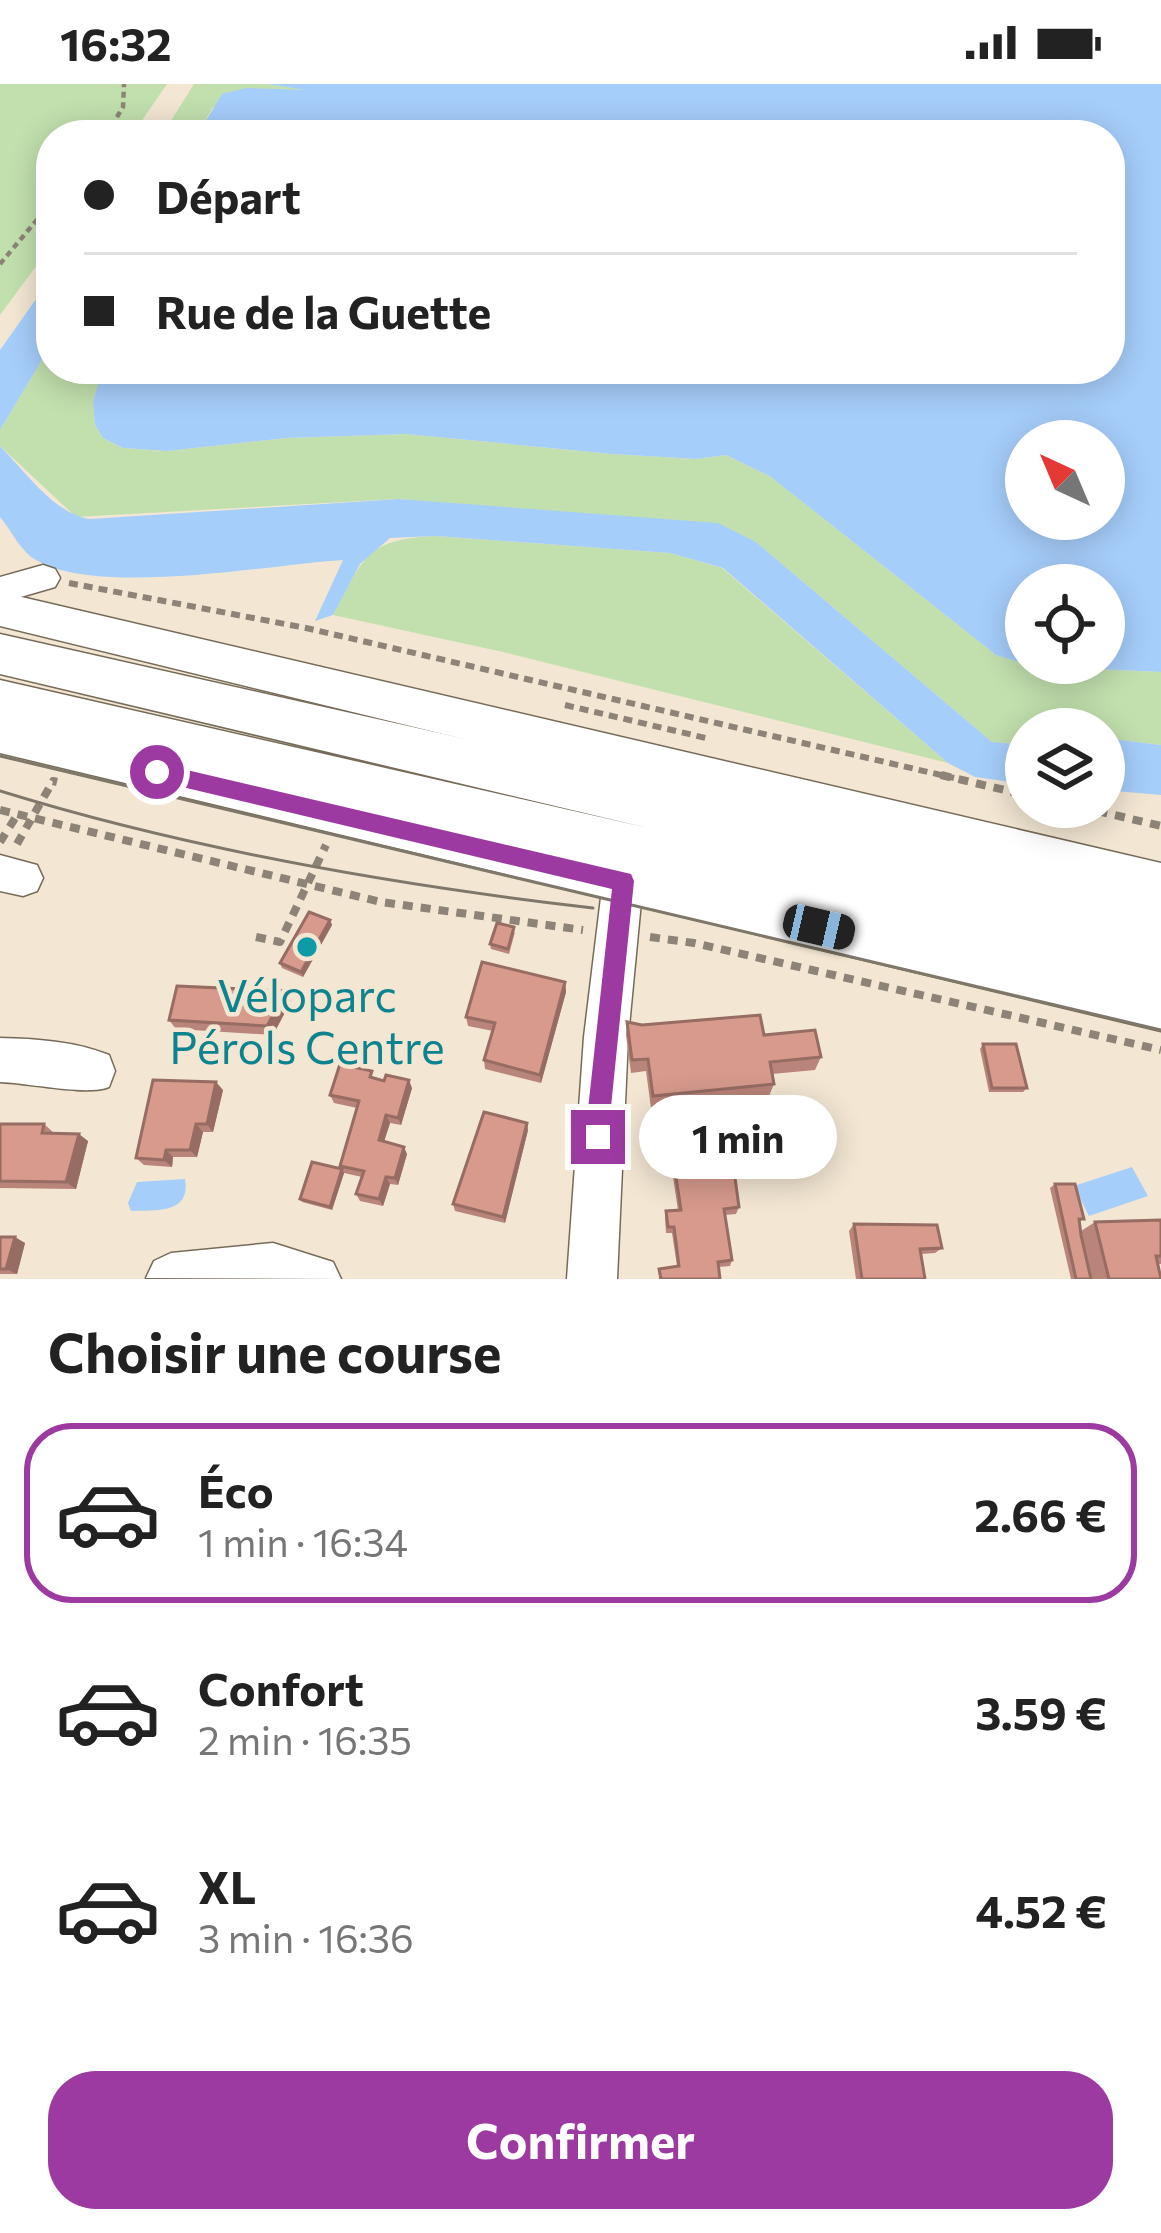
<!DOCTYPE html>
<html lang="fr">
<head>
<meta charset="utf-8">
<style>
	body { margin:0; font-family:Commissioner,sans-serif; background:#f6f6f6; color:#222; height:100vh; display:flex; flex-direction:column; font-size:45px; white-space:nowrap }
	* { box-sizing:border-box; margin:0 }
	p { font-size:39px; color:#767676 }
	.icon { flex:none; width:66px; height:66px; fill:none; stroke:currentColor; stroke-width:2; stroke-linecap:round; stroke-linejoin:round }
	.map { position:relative; height:1195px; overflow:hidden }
	.panel { display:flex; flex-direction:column; background:#fff; flex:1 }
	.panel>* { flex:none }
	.guide { position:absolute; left:36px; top:36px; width:1089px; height:264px; border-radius:48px; box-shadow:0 6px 30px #0003; display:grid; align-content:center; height:264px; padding:0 48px; background:#fff }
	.needle { width:78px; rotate:316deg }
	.tools { position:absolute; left:1005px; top:336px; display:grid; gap:24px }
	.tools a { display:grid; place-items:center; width:120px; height:120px; border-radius:50%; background:#fff; box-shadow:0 6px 30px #0003; font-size:60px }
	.end { position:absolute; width:54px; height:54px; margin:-27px; border:15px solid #9c3aa1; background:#fff; box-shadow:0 0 0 6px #fff }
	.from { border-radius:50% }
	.bubble { position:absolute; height:84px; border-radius:42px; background:#fff; box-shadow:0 6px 30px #0003; font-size:39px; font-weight:700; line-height:84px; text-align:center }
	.car { position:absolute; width:36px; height:72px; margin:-36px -18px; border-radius:15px; box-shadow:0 0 9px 3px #0007; background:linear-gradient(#222 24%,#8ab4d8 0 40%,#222 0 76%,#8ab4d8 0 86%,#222 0) }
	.guide b { display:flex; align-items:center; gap:42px; height:114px; font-size:45px }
	.guide b+b { border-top:3px solid #e0e0e0 }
	.guide i { width:30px; height:30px; background:#222 }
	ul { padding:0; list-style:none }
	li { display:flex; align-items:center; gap:36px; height:180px; margin:0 24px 18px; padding:0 24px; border:6px solid transparent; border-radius:48px }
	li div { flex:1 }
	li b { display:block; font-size:45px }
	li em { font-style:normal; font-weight:700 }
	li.active { border-color:#9c3aa1 }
	li>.icon { width:108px; height:108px; stroke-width:1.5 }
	h2 { padding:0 48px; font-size:54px; line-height:144px }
	.button { display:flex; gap:24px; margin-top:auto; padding:24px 48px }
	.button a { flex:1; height:138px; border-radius:48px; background:#9c3aa1; color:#fff; font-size:48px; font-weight:700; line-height:138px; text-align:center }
	.status { display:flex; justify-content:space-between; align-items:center; height:84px; padding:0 60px; background:#fff; direction:ltr }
	.status svg { height:33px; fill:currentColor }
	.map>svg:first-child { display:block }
</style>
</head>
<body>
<div class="status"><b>16:32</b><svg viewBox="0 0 49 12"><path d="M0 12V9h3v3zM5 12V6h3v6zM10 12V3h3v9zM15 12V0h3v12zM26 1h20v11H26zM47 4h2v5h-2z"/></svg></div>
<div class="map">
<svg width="1161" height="1195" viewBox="0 0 1161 1195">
	<rect width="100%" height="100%" fill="#f3e7d3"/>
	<!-- green -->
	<path fill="#c2e0ae" d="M0,0H167L132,51H51V162L0,231Z
		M194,0H267L307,6L213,23L197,51H162Z
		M51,261V285H102L93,318L95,341L103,354L123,364L167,367L287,354L406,350L612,370L696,375L726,371L771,393L996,571L1032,582L1161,588V661L1104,654V645H1026V661L992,658L756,458L516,425L399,415L76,433L0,362V346Z
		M436,452L670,469L722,484L948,679L503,568L333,531C364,473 366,455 436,452Z"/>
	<!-- water -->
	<path fill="#a6cefb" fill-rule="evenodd" d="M267,0H1161V588L1032,582L996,571L771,393L726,371L696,375L612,370L406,350L287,354L167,367L123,364L103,354L95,341L93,318L102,285H1110V51H197L222,10L246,4L305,6ZM1026,357H1104V435H1026ZM1104,501V579H1026V501Z
		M51,194V261L0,346V266Z
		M0,362C25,387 54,430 90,435L399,415L718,439L756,458L992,658L1026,661V700L975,693L948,679L723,484L670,469L436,452L390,454L360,480L333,531L315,537L343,476C267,481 100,513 36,476C21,468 11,446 0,433Z
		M1104,654L1161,661V711L1104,706Z
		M1132,1083L1148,1112L1089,1132L1074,1102Z
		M185,1095C191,1130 157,1126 131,1127L128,1119L137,1098Z"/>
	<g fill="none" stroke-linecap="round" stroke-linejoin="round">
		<defs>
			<path id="minor" d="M43,481L55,485L60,494L55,503L0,519V493Z
				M0,771L37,781L43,794L37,807L23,812L0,807Z
				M623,779L637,784L643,797L628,953L617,1195H567L584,953L603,797L609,784Z
				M0,954C38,955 74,957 109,971L115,987L109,1003C87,1012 29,999 0,998Z
				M273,1159L333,1178L341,1195L146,1194L154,1177L171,1169Z"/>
			<path id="major" d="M0,508L1161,779V825L0,542Z
				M0,631L1161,895V947L0,669Z"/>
			<path id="highway" d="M0,550L1161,812V919L0,638V596L648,744L0,590Z"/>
		</defs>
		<!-- minor casing -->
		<use href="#minor" stroke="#766b59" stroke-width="3"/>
		<!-- major casing -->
		<use href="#major" stroke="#766b59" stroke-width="3"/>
		<!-- highway casing -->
		<use href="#highway" stroke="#766b59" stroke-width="3"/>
		<!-- path-far2 -->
		<path stroke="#8d8477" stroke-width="4.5" stroke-dasharray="6 4.5" stroke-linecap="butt" d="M106,51L123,23L124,0
			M0,180L51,119"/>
		<!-- path-far1 -->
		<path stroke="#8d8477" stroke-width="6" stroke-dasharray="9 6" stroke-linecap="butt" d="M69,499L306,544L954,694
			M565,621L710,655"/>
		<!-- path -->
		<path stroke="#8d8477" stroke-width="8" stroke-dasharray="10 8" stroke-linecap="butt" d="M941,691L1026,711
			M1080,723L1161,742
			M0,726L381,818L583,846
			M0,758L17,731
			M17,760L53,697L57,698
			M256,853L280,858L326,761
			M650,853L694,859L1161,966"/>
		<!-- minor -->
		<use href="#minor" fill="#fff" fill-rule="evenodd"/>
		<!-- major -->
		<use href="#major" fill="#fff" fill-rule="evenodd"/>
		<!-- highway -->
		<use href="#highway" fill="#fff" fill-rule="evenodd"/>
		<!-- tram -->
		<path stroke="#7f776a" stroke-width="3" d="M0,672L1161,946
			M0,707C191,766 394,801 593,824"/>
	</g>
	<!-- wall -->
	<path fill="#b98479" d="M330,836L332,841L303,893L282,884L280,879Z
		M515,848L509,870L491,865L490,860Z
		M565,898L566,908L541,999L485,985L484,976L493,947L468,942L466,933Z
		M291,917L273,951L176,945L169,936Z
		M627,938L642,941L764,951L821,973L815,986L772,990L774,1000L769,1012L651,1024L646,987L631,989L626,951Z
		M983,960L1027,1004L1023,1008H989L980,965Z
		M375,994L412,1004L401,1041L390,1039L384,1058L407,1070L398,1101L390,1100L383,1122L360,1117L356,1110L362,1093L344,1089L332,1126L302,1118L300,1115L342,1085L340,1082L357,1024L334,1019L330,1011Z
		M223,1006L213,1048H203L197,1073H173L172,1083L144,1081L136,1074Z
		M653,1027L739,1123L736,1130L725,1131L732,1176L730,1182L718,1183L720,1195H659V1185L677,1182L672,1149H666L665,1133L666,1127L678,1126L669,1067L656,1068L652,1035Z
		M0,1040H44L54,1049L88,1057L76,1105L0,1104Z
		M528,1046L505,1139L455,1127L453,1120Z
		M1055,1100L1084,1135L1080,1137L1081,1151L1091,1195H1071L1050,1104Z
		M1161,1136V1180H1159L1161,1195H1092L1081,1147L1095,1138Z
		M854,1140L942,1164L935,1169L921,1170L925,1195H856L849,1147Z
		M0,1153L25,1159L17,1190H0Z"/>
	<!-- shaded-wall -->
	<path fill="#966c63" d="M330,836L332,841L303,893L301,888Z
		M565,898L566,908L541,999L540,991Z
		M286,907L291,917L273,951L267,942Z
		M409,996L412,1004L401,1041L398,1034Z
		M216,998L223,1006L213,1048L207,1040Z
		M386,1031L390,1039L382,1063L379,1056Z
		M527,1039L528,1046L505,1139L503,1133Z
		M196,1040L203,1048L197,1073L190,1066Z
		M79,1050L88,1057L76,1105L66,1098Z
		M404,1063L407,1070L398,1101L395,1094Z
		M166,1066L173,1073L172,1083L164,1076Z
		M342,1085L344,1089L332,1126L330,1123Z
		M386,1093L390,1100L383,1122L379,1115Z
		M15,1153L25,1159L17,1190L6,1185Z"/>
	<!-- building -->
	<path fill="#d79a8d" stroke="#966c63" stroke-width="3" d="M309,828L330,836L301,888L280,879Z
		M497,839L514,843L508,865L490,860Z
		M482,878L565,898L540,991L484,976L495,939L466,933Z
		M177,902L286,907L267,942L169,936Z
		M760,931L764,951L815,946L821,973L770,978L774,1000L653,1012L648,975L632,976L627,938L642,941Z
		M983,960H1016L1027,1004H992Z
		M340,980L372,987L370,993L384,997L386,991L409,996L398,1034L386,1031L379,1056L404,1063L395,1094L386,1093L379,1115L356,1110L364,1087L340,1082L359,1017L330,1011Z
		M153,996L216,998L207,1040H196L190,1066H166L164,1076L136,1074Z
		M725,1021L739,1123L724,1125L732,1176L718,1178L720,1195H661L659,1185L679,1182L674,1143H668L666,1127L681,1126L671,1060L657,1061L653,1027Z
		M484,1028L527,1039L503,1133L453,1120Z
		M0,1040H44L42,1049L79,1050L66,1098L0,1097Z
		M312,1078L342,1085L330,1123L300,1115Z
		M1055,1100H1075L1084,1135H1079L1081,1151L1091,1195H1076Z
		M1161,1136V1172H1156L1161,1195H1109L1095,1138Z
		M854,1140L937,1141L942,1164L920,1165L925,1195H862Z
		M0,1153H15L6,1185H0Z"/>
	<!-- route -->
	<path fill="#9c3aa1" d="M157,679L631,790L634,797L607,1062L598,1065L589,1062L585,1053L612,805L157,697L146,688Z"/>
	<!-- markers -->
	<circle fill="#0f9aa8" stroke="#f3e7d3" stroke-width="4.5" cx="307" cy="863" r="12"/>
	<g text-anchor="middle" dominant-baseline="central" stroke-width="9" stroke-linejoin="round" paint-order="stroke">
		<!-- culture labels -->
		<g font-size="45" fill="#0d838f" stroke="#f3e7d3">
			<text x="307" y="909">Véloparc<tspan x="307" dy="52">Pérols Centre</tspan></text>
		</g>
	</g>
</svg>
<div class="tools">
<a><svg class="needle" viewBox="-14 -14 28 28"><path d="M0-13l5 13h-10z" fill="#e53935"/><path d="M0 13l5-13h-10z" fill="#767676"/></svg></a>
<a><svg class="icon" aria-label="locate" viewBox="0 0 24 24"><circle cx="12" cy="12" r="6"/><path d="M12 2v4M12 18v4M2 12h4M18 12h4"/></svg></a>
<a><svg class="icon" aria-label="layers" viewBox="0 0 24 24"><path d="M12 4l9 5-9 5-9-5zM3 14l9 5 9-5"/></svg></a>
</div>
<i class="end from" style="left:157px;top:688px"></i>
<i class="end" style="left:598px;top:1053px"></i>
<div class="bubble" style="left:639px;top:1011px;width:198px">1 min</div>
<i class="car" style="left:819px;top:843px;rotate:103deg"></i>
<div class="guide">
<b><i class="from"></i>Départ</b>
<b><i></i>Rue de la Guette</b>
</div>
</div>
<section class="panel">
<h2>Choisir une course</h2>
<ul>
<li class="active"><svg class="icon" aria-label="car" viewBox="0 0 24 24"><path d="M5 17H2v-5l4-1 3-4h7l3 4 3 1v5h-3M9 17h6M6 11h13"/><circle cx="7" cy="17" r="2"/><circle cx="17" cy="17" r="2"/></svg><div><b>Éco</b><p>1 min · 16:34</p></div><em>2.66 €</em></li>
<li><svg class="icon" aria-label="car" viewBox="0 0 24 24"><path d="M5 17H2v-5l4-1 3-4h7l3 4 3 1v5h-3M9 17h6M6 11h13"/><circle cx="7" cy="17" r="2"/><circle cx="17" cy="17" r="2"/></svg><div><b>Confort</b><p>2 min · 16:35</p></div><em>3.59 €</em></li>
<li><svg class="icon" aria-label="car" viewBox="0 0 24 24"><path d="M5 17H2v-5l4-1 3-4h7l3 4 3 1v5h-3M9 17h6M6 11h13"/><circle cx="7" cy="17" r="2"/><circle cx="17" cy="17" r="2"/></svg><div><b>XL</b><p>3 min · 16:36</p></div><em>4.52 €</em></li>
</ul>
<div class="button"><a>Confirmer</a></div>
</section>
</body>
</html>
